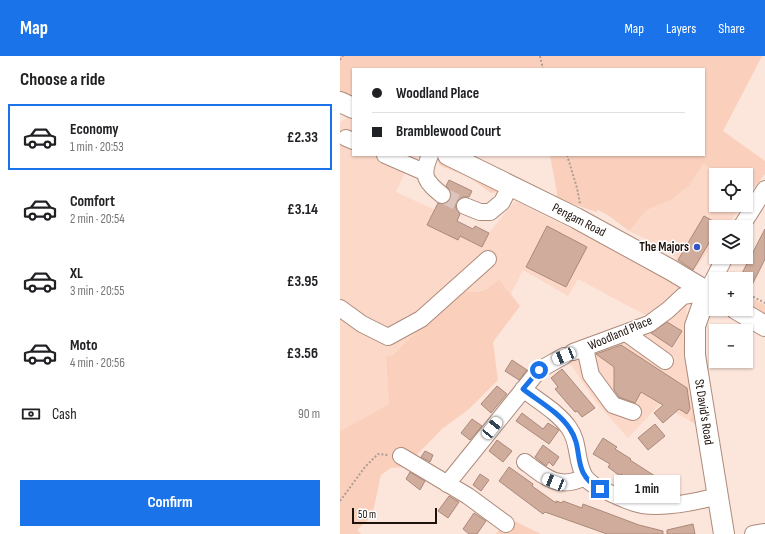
<!DOCTYPE html>
<html lang="en">
<head>
<meta charset="utf-8">
<style>
	body { margin:0; font-family:"Sofia Sans Condensed",sans-serif; background:#f6f6f6; color:#202124; height:100vh; display:flex; flex-direction:column; font-size:15px; white-space:nowrap }
	* { box-sizing:border-box; margin:0 }
	p { font-size:13px; color:#757577 }
	.icon { flex:none; width:22px; height:22px; fill:none; stroke:currentColor; stroke-width:2; stroke-linecap:round; stroke-linejoin:round }
	.map { position:relative; flex:1; overflow:hidden }
	.side { display:flex; flex-direction:column; background:#fff; width:340px }
	.side>* { flex:none }
	.top-card { position:absolute; left:12px; top:12px; width:353px; height:88px; border-radius:0px; box-shadow:0 1px 3px #0004; display:grid; align-content:center; height:88px; padding:0 20px; background:#fff }
	.controls { position:absolute; left:369px; top:112px; display:grid; gap:8px }
	.controls a { display:grid; place-items:center; width:44px; height:44px; border-radius:0px; background:#fff; box-shadow:0 1px 3px #0004; font-size:20px }
	.scale { position:absolute; left:12px; bottom:10px; width:85px; box-sizing:border-box; padding-left:4px; border:2px solid #1d110b; border-top:0; font-size:11px; line-height:14px; white-space:nowrap; color:#1d110b; -webkit-text-stroke:3px #fff; paint-order:stroke }
	.end { position:absolute; width:18px; height:18px; margin:-9px; border:5px solid #1a73e8; background:#fff; box-shadow:0 0 0 2px #fff }
	.from { border-radius:50% }
	.bubble { position:absolute; height:28px; border-radius:0px; background:#fff; box-shadow:0 1px 3px #0004; font-size:13px; font-weight:700; line-height:28px; text-align:center }
	.car { position:absolute; width:12px; height:24px; margin:-12px -6px; border-radius:5px; box-shadow:0 0 3px 1px #0007; background:linear-gradient(#fff 24%,#345 0 40%,#fff 0 76%,#345 0 86%,#fff 0) }
	.top-card b { display:flex; align-items:center; gap:14px; height:38px; font-size:15px }
	.top-card b+b { border-top:1px solid #e0e0e0 }
	.top-card i { width:10px; height:10px; background:#202124 }
	ul { padding:0; list-style:none }
	li { display:flex; align-items:center; gap:12px; height:66px; margin:0 8px 6px; padding:0 12px; border:2px solid transparent; border-radius:0px }
	li div { flex:1 }
	li b { display:block; font-size:15px }
	li em { font-style:normal; font-weight:700 }
	li.current { border-color:#1a73e8 }
	li>.icon { width:36px; height:36px; stroke-width:1.5 }
	h2 { padding:0 20px; font-size:18px; line-height:48px }
	.pay { display:flex; align-items:center; gap:10px; height:44px; padding:0 20px; font-size:15px }
	.pay p { margin-inline-start:auto }
	.button { display:flex; gap:8px; margin-top:auto; padding:8px 20px }
	.button a { flex:1; height:46px; border-radius:0px; background:#1a73e8; color:#fff; font-size:16px; font-weight:700; line-height:46px; text-align:center }
	header { display:flex; align-items:center; gap:24px; box-sizing:border-box; height:56px; padding:0 20px; background:#1a73e8; color:#fff }
	header strong { font-size:19px }
	nav { display:flex; gap:22px; margin-inline-start:auto; font-size:14px }
	main { display:flex; flex:1; min-height:0 }
	.map>svg:first-child { display:block }
</style>
</head>
<body>
<header>
<strong>Map</strong>
<nav><a>Map</a><a>Layers</a><a>Share</a></nav>
</header>
<main>
<section class="side">
<h2>Choose a ride</h2>
<ul>
<li class="current"><svg class="icon" aria-label="car" viewBox="0 0 24 24"><path d="M5 17H2v-5l4-1 3-4h7l3 4 3 1v5h-3M9 17h6M6 11h13"/><circle cx="7" cy="17" r="2"/><circle cx="17" cy="17" r="2"/></svg><div><b>Economy</b><p>1 min · 20:53</p></div><em>£2.33</em></li>
<li><svg class="icon" aria-label="car" viewBox="0 0 24 24"><path d="M5 17H2v-5l4-1 3-4h7l3 4 3 1v5h-3M9 17h6M6 11h13"/><circle cx="7" cy="17" r="2"/><circle cx="17" cy="17" r="2"/></svg><div><b>Comfort</b><p>2 min · 20:54</p></div><em>£3.14</em></li>
<li><svg class="icon" aria-label="car" viewBox="0 0 24 24"><path d="M5 17H2v-5l4-1 3-4h7l3 4 3 1v5h-3M9 17h6M6 11h13"/><circle cx="7" cy="17" r="2"/><circle cx="17" cy="17" r="2"/></svg><div><b>XL</b><p>3 min · 20:55</p></div><em>£3.95</em></li>
<li><svg class="icon" aria-label="car" viewBox="0 0 24 24"><path d="M5 17H2v-5l4-1 3-4h7l3 4 3 1v5h-3M9 17h6M6 11h13"/><circle cx="7" cy="17" r="2"/><circle cx="17" cy="17" r="2"/></svg><div><b>Moto</b><p>4 min · 20:56</p></div><em>£3.56</em></li>
</ul>
<div class="pay"><svg class="icon" aria-label="cash" viewBox="0 0 24 24"><path d="M3 7h18v10H3z"/><circle cx="12" cy="12" r="2"/></svg>Cash<p>90 m</p></div>
<div class="button"><a>Confirm</a></div>
</section>
<div class="map">
<svg width="425" height="478" viewBox="0 0 425 478">
	<rect width="100%" height="100%" fill="#fce5db"/>
	<!-- built -->
	<path fill="#fcd8c8" d="M7,62L13,64V99H73L56,136L95,154L120,180L128,184L149,177L175,145L268,191L339,231V236L347,248L346,269L352,354L350,365L320,348L288,382L255,345L232,310L227,307V296L307,260L238,223L228,240L183,214L171,238L159,223L151,233L132,236L54,298L46,301L49,348L0,375V66Z
		M363,108L385,119H376V149H402L386,171H376V184L354,214L350,215L337,206L335,201L329,196L318,194L310,185L289,175L307,154L331,144L349,130Z"/>
	<!-- green -->
	<path fill="#fad0bd" d="M0,0H422L383,75L425,105V118L413,133L406,130V119H385L363,108L349,130L331,144L307,154L289,175L268,159L258,154L256,156L216,142L217,137L210,99H364V13H13V44L0,37Z
		M96,104L157,134V136L151,137L129,121L101,110Z
		M159,223L180,250L153,286L158,324L129,353L102,373L65,411L51,412L41,419L32,460L17,474L21,478H0V375L49,348L46,301L54,298L119,235C136,237 147,237 159,223Z
		M406,239L425,249V260L406,248Z
		M346,269L360,371L350,365L352,354L343,292Z
		M168,462L201,478H156Z"/>
	<!-- building -->
	<path fill="#cfac9c" stroke="#ab897a" d="M109,124L132,135L129,141H123L116,146V152L120,158L117,165L133,173L135,170L149,177L142,191L120,180L118,184L87,169L98,147L105,148L109,145L111,136L106,130Z
		M364,160L380,169L376,171V175L353,214L338,204Z
		M207,170L247,191L226,231L186,211Z
		M425,173V203L412,229L406,226V223H399Z
		M327,266L342,275L332,291L311,277Z
		M281,289L347,332L350,353L347,358L339,353L323,367L314,357L323,349L301,336L295,347L279,341L274,334V311L256,298Z
		M172,304L187,314L179,324L165,315Z
		M222,313L255,352L242,361L237,355L235,356L215,333L218,331L211,322Z
		M157,330L167,338L151,357L141,348Z
		M182,357L203,373L208,367L219,374L209,388L176,365Z
		M132,363L142,370L130,384L121,377Z
		M315,368L325,380L308,394L298,382Z
		M263,382L277,391L275,393L291,403L290,404L329,429L322,439L314,434L313,437L281,418L280,420L268,411L270,408L253,398Z
		M157,384L172,395L163,406L149,395Z
		M203,389L219,401L213,410L209,406L206,410L195,401Z
		M85,395L93,399L90,406L81,401Z
		M169,411L193,428L192,430L216,447V445L222,447L223,445L242,452L243,448L299,469L323,475V478H267L205,456L203,458L159,425Z
		M70,416L85,425L80,434L66,423Z
		M140,418L149,424L141,435L133,429Z
		M109,440L119,446L108,462L98,455Z
		M134,457L146,465L137,478H129L123,473Z
		M353,468L355,478H327V474Z"/>
	<g fill="none" stroke-linecap="round" stroke-linejoin="round">
		<!-- minor-tunnel -->
		<path stroke="#dbc5bc" stroke-width="16" stroke-dasharray="16 8" stroke-linecap="butt" d="M102,139L125,150"/>
		<defs>
			<path id="minor" d="M6,82L13,85
				M45,99L84,116
				M90,99C81,120 85,125 102,139
				M125,150L140,156H150L162,146L170,130
				M401,171L425,133
				M0,252L22,268L48,281L81,263L148,203
				M286,277L325,305
				M245,292L251,319L273,349L293,356
				M233,296L309,268L328,254L343,240L367,236L385,201
				M183,333C198,345 218,356 229,372C240,387 235,405 245,421C252,430 261,433 270,437C281,442 291,447 302,449C324,452 356,446 378,440
				M61,400L128,440L166,468
				M185,406C206,422 219,434 245,421
				M107,428L199,314L224,300
				M413,478L425,476"/>
			<path id="major" d="M0,46L13,52
				M108,99L236,162L331,214L376,241
				M367,236L355,270V299L384,478
				M396,253L425,270"/>
		</defs>
		<!-- minor casing -->
		<use href="#minor" stroke="#ad8b7b" stroke-width="18"/>
		<!-- major casing -->
		<use href="#major" stroke="#ad8b7b" stroke-width="22"/>
		<!-- path -->
		<path stroke="#af9c93" stroke-width="2" stroke-dasharray="2 2" stroke-linecap="butt" d="M200,0L203,13
			M0,4L3,0
			M227,99L237,132L240,148
			M406,237L425,247
			M0,445L25,411L38,398L48,399"/>
		<!-- minor -->
		<use href="#minor" stroke="#fff" stroke-width="16"/>
		<!-- major -->
		<use href="#major" stroke="#fff" stroke-width="20"/>
	</g>
	<g fill="none" stroke-linecap="round" stroke-linejoin="round">
		<!-- route -->
		<path stroke="#1a73e8" stroke-width="5" d="M199,314L183,333C198,345 219,356 230,373C245,395 230,416 260,433"/>
	</g>
	<!-- markers -->
	<circle fill="#3554c5" stroke="#fff" stroke-width="1.5" cx="357" cy="191" r="4"/>
	<g text-anchor="middle" dominant-baseline="central" stroke-width="3" stroke-linejoin="round" paint-order="stroke">
		<!-- street labels -->
		<g font-size="13" fill="#1d110b" stroke="#fff">
			<text transform="translate(239 164) rotate(27)">Pengam Road</text>
			<text transform="translate(280 277) rotate(-23)">Woodland Place</text>
			<text transform="translate(364 356) rotate(81)">St David's Road</text>
		</g>
		<!-- poi labels -->
		<g font-size="13" font-weight="bold" fill="#1d110b" stroke="#fff" text-anchor="end">
			<text x="349" y="191">The Majors</text>
		</g>
	</g>
</svg>
<div class="controls">
<a><svg class="icon" aria-label="locate" viewBox="0 0 24 24"><circle cx="12" cy="12" r="6"/><path d="M12 2v4M12 18v4M2 12h4M18 12h4"/></svg></a>
<a><svg class="icon" aria-label="layers" viewBox="0 0 24 24"><path d="M12 4l9 5-9 5-9-5zM3 14l9 5 9-5"/></svg></a>
<a>+</a>
<a>−</a>
</div>
<div class="scale">50 m</div>
<i class="end from" style="left:199px;top:314px"></i>
<i class="end" style="left:260px;top:433px"></i>
<div class="bubble" style="left:274px;top:419px;width:66px">1 min</div>
<i class="car" style="left:224px;top:300px;rotate:248deg"></i>
<i class="car" style="left:152px;top:372px;rotate:39deg"></i>
<i class="car" style="left:214px;top:426px;rotate:292deg"></i>
<div class="top-card">
<b><i class="from"></i>Woodland Place</b>
<b><i></i>Bramblewood Court</b>
</div>
</div>
</main>
</body>
</html>
